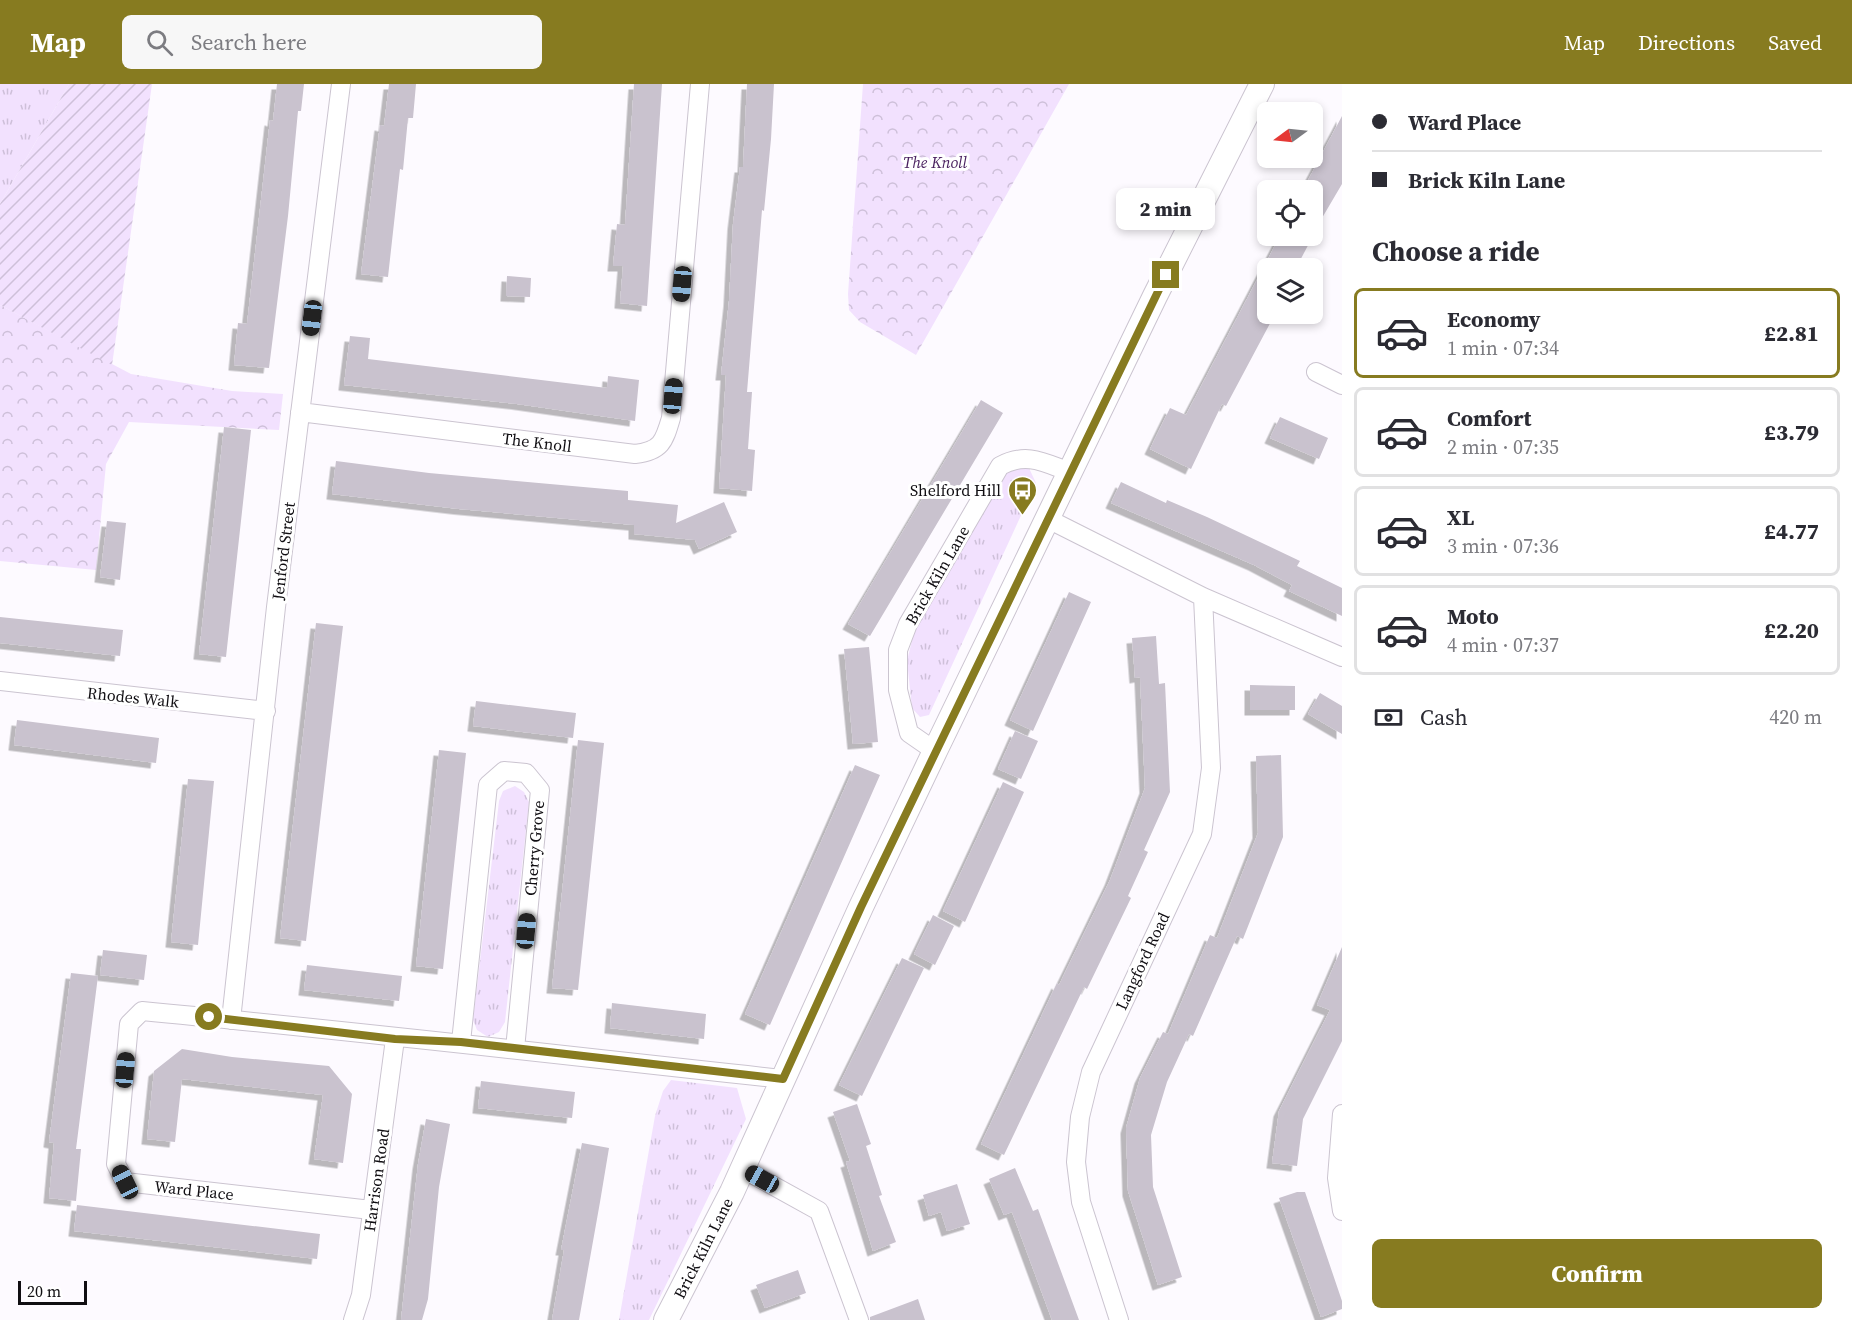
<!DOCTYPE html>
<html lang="en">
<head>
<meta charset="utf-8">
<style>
	body { margin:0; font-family:"Source Serif 4",serif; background:#f7f7f7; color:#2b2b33; height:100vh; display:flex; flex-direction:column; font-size:22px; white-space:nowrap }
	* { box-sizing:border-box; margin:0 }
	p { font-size:20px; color:#7c7c81 }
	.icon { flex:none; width:33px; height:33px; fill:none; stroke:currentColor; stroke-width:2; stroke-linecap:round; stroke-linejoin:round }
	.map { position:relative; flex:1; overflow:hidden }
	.panel { display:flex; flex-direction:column; background:#fff; width:510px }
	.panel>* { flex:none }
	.hud { display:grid; align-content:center; height:132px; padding:0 30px; background:#fff }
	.needle { width:39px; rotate:255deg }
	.controls { position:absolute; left:1257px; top:18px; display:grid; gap:12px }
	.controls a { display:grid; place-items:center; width:66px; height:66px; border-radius:9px; background:#fff; box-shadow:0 3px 9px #0003; font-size:30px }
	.scale { position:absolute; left:18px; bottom:15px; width:69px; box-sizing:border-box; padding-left:6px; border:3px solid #100e12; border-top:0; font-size:16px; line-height:21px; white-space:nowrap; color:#100e12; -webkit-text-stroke:4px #fff; paint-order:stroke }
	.end { position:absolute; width:27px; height:27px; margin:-14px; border:8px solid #877b20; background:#fff; box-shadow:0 0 0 3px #fff }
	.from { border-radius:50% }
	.bubble { position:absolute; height:42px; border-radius:9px; background:#fff; box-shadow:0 3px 9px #0003; font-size:20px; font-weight:800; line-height:42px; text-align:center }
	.car { position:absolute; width:18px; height:36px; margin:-18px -9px; border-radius:8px; box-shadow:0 0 4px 2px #0007; background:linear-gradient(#222 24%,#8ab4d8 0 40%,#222 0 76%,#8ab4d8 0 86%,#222 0) }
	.hud b { display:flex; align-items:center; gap:21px; height:57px; font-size:22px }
	.hud b+b { border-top:2px solid #e1e1e2 }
	.hud i { width:15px; height:15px; background:#2b2b33 }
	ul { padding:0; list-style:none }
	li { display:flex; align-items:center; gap:18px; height:90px; margin:0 12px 9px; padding:0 18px; border:3px solid #e1e1e2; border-radius:9px }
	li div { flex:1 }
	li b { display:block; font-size:22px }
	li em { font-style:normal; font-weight:800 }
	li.on { border-color:#877b20 }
	li>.icon { width:54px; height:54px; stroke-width:1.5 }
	h2 { padding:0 30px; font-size:27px; line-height:72px }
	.pay { display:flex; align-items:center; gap:15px; height:66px; padding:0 30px; font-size:22px }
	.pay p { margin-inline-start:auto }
	.cta { display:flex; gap:12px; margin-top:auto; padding:12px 30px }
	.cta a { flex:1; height:69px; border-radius:9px; background:#877b20; color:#fff; font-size:24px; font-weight:800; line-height:69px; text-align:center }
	header { display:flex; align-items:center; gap:36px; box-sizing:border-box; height:84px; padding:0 30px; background:#877b20; color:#fff }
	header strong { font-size:28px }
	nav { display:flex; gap:33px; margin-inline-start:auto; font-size:21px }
	.search { width:420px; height:54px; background:#f7f7f7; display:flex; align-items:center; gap:15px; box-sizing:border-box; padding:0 21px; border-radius:9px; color:#7c7c81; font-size:22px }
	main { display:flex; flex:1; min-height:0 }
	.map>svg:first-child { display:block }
</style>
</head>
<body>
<header>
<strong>Map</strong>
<div class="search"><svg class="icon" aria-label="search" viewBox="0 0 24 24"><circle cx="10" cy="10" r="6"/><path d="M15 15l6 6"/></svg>Search here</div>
<nav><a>Map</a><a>Directions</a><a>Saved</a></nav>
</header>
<main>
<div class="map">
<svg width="1342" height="1236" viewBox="0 0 1342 1236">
	<defs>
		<pattern id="grass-tufts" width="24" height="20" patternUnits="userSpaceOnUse" patternTransform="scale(1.5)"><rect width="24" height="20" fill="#f2e1fe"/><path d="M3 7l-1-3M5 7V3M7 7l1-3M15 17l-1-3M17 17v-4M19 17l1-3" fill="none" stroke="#cec0d9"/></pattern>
		<pattern id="forest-crowns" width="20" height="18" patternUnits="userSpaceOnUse" patternTransform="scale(1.5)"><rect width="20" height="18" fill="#f2e1fe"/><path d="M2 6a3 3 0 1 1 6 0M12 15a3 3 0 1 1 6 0" fill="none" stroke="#cec0d9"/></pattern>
		<pattern id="garden-furrows" width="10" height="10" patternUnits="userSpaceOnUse" patternTransform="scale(1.5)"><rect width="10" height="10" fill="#f2e1fe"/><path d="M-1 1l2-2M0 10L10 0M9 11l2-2" fill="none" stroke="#cec0d9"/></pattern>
		<filter id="shadow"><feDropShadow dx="-5.5" dy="5.5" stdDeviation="0" flood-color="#0004"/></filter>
	</defs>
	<rect width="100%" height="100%" fill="#fdfaff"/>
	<!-- grass -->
	<path fill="url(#grass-tufts)" d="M0,0H69L0,120Z
		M1028,382L1036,399L929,631L920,633L912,624L907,577L915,544L1004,391L1013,385Z
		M515,702L524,708L529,718L505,938L499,948L488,953L477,946L473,936L499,717L503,707Z
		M671,996L737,1004L746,1035L649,1236H619L655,1032L663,1007Z"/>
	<!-- forest -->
	<path fill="url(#forest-crowns)" d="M863,0H1069L916,271L860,238L849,226L848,210Z
		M0,221L131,290L232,307L283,310L279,346L129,338L106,380L96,486L0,477Z"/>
	<!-- garden -->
	<path fill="url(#garden-furrows)" d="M69,0H152L112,281L0,221V120Z"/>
	<!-- building -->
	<path fill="#c9c2ce" filter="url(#shadow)" d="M277,0H304L301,27H298L288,132L269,284L234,281L238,239L247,240L270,36L273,37Z
		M389,0H416L413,34H408L403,86L400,85L388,193L361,190L380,41L384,42Z
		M634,0H662L647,222L620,219L623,182H613L617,140L625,141Z
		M747,0H774L771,55L764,127L762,126L747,308H752L748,365L755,366L752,407L719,404L726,291H721L729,217L733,140L740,83H743Z
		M1342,32V100L1312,151V106L1304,104Z
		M1280,152H1313L1296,184H1268V230H1275L1226,322L1222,320L1191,385L1150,365L1170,324L1186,331Z
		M507,192L531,194L530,213L506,212Z
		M350,252L370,254L368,275L607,304L608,292L639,296L635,337L517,320L344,301Z
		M981,316L1003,329L870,552L848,540Z
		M1280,333L1328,354L1319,375L1270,354Z
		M224,343L251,346L226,573L199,570Z
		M336,377L429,389L628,407V416L678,421L676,439L724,418L737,448L699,465L695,456L634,450V441L459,425L332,410Z
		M1121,398L1166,419L1167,416L1207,433L1300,477L1297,482L1342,504V532L1289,507L1292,501L1254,481L1111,419Z
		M107,437L126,439L120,496L100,493Z
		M1069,508L1091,518L1033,647L1010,636Z
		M0,533L123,546L120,572L0,559Z
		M316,539L343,542L306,857L280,854Z
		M1156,552L1159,600L1165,599L1170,708L1144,766L1148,768L1128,812L1131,814L1087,905L1084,903L1004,1071L981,1060L1057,899L1059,901L1110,796L1145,704L1140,593L1135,594L1132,554Z
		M869,563L878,658L853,660L844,565Z
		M1250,601L1295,602V626H1250Z
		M1320,609L1342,622V650L1308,630Z
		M476,617L576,629L573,654L473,642Z
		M17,636L159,654L156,679L14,661Z
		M1015,647L1038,657L1021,695L998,685Z
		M578,656L604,659L578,906L552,904Z
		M439,666L466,669L443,885L416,882Z
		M1281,671L1283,753L1243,855L1237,852L1193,952L1189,950L1167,998L1151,1051L1153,1103L1182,1193L1158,1201L1128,1107L1126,1044L1140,994L1163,948L1168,950L1210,851L1217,854L1258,749L1256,672Z
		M855,681L880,691L770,941L745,930Z
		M188,695L214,697L198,861L171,858Z
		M1003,698L1024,708L965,838L943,827Z
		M933,831L954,842L935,881L914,870Z
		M1342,863V957L1303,1035L1297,1082L1272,1079L1279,1027L1330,926L1317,921Z
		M103,866L147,871L144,896L100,891Z
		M902,874L924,884L862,1012L839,1001Z
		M307,881L402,892L399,917L304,906Z
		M71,889L98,892L76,1065H81L76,1117L49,1114L54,1059L49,1058Z
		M612,919L706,930L704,955L610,944Z
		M182,965L232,973L329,982L352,1010L343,1079L314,1075L323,1011L182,995L175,1058L147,1055L154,987Z
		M481,997L575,1008L572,1034L478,1024Z
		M857,1020L871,1060L866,1062L882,1111L879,1112L896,1158L873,1167L846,1078L850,1077L833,1028Z
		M426,1035L450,1040L439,1103L428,1215L422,1236H401L418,1080Z
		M582,1059L609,1064L600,1118L579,1236H552L564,1166H561Z
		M1015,1084L1033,1127L1038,1125L1079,1236H1052L1012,1128L1004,1131L989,1095Z
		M957,1100L970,1140L947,1147L941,1128L929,1132L923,1111Z
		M1297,1108H1305L1342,1217V1225L1321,1233L1279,1114Z
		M77,1121L320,1150L317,1175L74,1147Z
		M798,1186L806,1209L765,1224L756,1201Z
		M918,1215L925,1236H870V1233Z"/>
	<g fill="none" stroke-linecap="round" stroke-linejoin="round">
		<defs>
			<path id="minor" d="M1316,288L1342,301
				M300,328L635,370C661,367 664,358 671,334L700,0
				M1048,435L1203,513L1342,573
				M0,597L266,627
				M935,667L909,649L898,606V566L908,540L1000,382C1026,368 1043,378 1070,388
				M231,936L276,523L341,0
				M461,958L488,701L504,687L526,689L540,706L515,965
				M1342,1030L1337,1094L1342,1127
				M743,1085L819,1127L859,1236
				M371,1126L125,1098L116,1080L129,940L142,927C356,947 569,972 783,995
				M353,1236L361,1211L395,955
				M1119,1236L1081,1118L1076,1078L1080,1033L1091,988L1202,750L1211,684L1203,513"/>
			<path id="tertiary" d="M666,1236L732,1108L861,823L935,667L1155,212L1262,0"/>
		</defs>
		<!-- minor casing -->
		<use href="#minor" stroke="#cbc4d0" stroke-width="20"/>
		<!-- tertiary casing -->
		<use href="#tertiary" stroke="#cbc4d0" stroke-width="26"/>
		<!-- minor -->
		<use href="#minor" stroke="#fff" stroke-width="18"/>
		<!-- tertiary -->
		<use href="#tertiary" stroke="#fff" stroke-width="24"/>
	</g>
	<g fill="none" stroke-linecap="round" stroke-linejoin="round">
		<!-- route -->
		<path stroke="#877b20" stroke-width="8" d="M209,933L395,955L461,958L783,995L861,823L1166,191"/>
	</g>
	<!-- icons -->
	<defs>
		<symbol id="bus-pin" viewBox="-11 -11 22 30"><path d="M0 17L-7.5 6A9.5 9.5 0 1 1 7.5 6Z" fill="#877b20" stroke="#fff"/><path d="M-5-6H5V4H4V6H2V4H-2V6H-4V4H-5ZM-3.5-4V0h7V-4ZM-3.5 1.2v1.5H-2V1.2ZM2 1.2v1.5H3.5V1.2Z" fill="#fff"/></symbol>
	</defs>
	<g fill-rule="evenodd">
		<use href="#bus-pin" x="1006" y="390" width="33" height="45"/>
	</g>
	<g text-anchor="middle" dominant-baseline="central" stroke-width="6" stroke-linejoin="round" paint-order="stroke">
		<!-- park labels -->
		<g font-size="16" font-style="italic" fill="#481f5e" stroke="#fff">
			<text x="935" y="78">The Knoll</text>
		</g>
		<!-- street labels -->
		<g font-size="16" fill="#100e12" stroke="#fff">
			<text transform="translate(537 358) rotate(7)">The Knoll</text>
			<text transform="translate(283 467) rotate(-83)">Jenford Street</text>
			<text transform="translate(937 491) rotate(-60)">Brick Kiln Lane</text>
			<text transform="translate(133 613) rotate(6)">Rhodes Walk</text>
			<text transform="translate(534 764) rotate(-85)">Cherry Grove</text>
			<text transform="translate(1142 877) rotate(-65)">Langford Road</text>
			<text transform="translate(376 1096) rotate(-82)">Harrison Road</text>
			<text transform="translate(194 1106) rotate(6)">Ward Place</text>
			<text transform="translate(703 1164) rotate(-63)">Brick Kiln Lane</text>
		</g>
		<!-- poi labels -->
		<g font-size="16" fill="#100e12" stroke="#fff" text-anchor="end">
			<text x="1001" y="406">Shelford Hill</text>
		</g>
	</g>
</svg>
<div class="controls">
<a><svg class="needle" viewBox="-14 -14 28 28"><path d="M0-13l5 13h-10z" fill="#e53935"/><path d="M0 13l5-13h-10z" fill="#7c7c81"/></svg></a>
<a><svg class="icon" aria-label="locate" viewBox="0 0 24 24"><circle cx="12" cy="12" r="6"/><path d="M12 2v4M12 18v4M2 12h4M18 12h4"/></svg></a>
<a><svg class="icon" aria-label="layers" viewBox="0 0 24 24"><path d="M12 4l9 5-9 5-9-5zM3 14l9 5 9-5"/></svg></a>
</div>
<div class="scale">20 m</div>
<i class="end from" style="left:209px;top:933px"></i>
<i class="end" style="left:1166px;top:191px"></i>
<div class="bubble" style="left:1116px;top:104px;width:99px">2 min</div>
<i class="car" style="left:682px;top:200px;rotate:185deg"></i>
<i class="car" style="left:312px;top:234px;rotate:187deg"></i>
<i class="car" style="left:673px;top:312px;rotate:5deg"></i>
<i class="car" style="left:526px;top:847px;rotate:5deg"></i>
<i class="car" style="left:125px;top:986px;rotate:5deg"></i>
<i class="car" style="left:762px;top:1095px;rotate:299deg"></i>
<i class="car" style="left:125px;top:1098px;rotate:334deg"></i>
</div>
<section class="panel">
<div class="hud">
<b><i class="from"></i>Ward Place</b>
<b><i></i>Brick Kiln Lane</b>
</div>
<h2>Choose a ride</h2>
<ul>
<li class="on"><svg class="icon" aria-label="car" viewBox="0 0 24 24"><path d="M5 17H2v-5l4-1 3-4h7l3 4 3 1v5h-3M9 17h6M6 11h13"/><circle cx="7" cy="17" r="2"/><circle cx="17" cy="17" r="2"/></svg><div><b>Economy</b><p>1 min · 07:34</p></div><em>£2.81</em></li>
<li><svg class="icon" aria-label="car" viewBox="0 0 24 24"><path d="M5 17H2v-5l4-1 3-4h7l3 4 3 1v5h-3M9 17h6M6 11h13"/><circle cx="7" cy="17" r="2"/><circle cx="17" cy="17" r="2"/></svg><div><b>Comfort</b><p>2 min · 07:35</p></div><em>£3.79</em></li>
<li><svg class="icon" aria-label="car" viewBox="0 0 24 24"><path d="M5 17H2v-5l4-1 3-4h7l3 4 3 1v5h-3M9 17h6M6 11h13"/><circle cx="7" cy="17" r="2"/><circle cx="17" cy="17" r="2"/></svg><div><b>XL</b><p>3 min · 07:36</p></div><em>£4.77</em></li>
<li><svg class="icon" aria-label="car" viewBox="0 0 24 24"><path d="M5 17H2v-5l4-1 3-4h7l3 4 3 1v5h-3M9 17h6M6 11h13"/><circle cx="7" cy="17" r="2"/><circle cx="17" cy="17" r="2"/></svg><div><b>Moto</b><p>4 min · 07:37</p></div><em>£2.20</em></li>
</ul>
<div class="pay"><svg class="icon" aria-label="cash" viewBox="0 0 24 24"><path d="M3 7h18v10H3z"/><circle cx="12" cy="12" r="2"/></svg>Cash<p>420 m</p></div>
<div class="cta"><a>Confirm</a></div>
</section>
</main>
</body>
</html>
